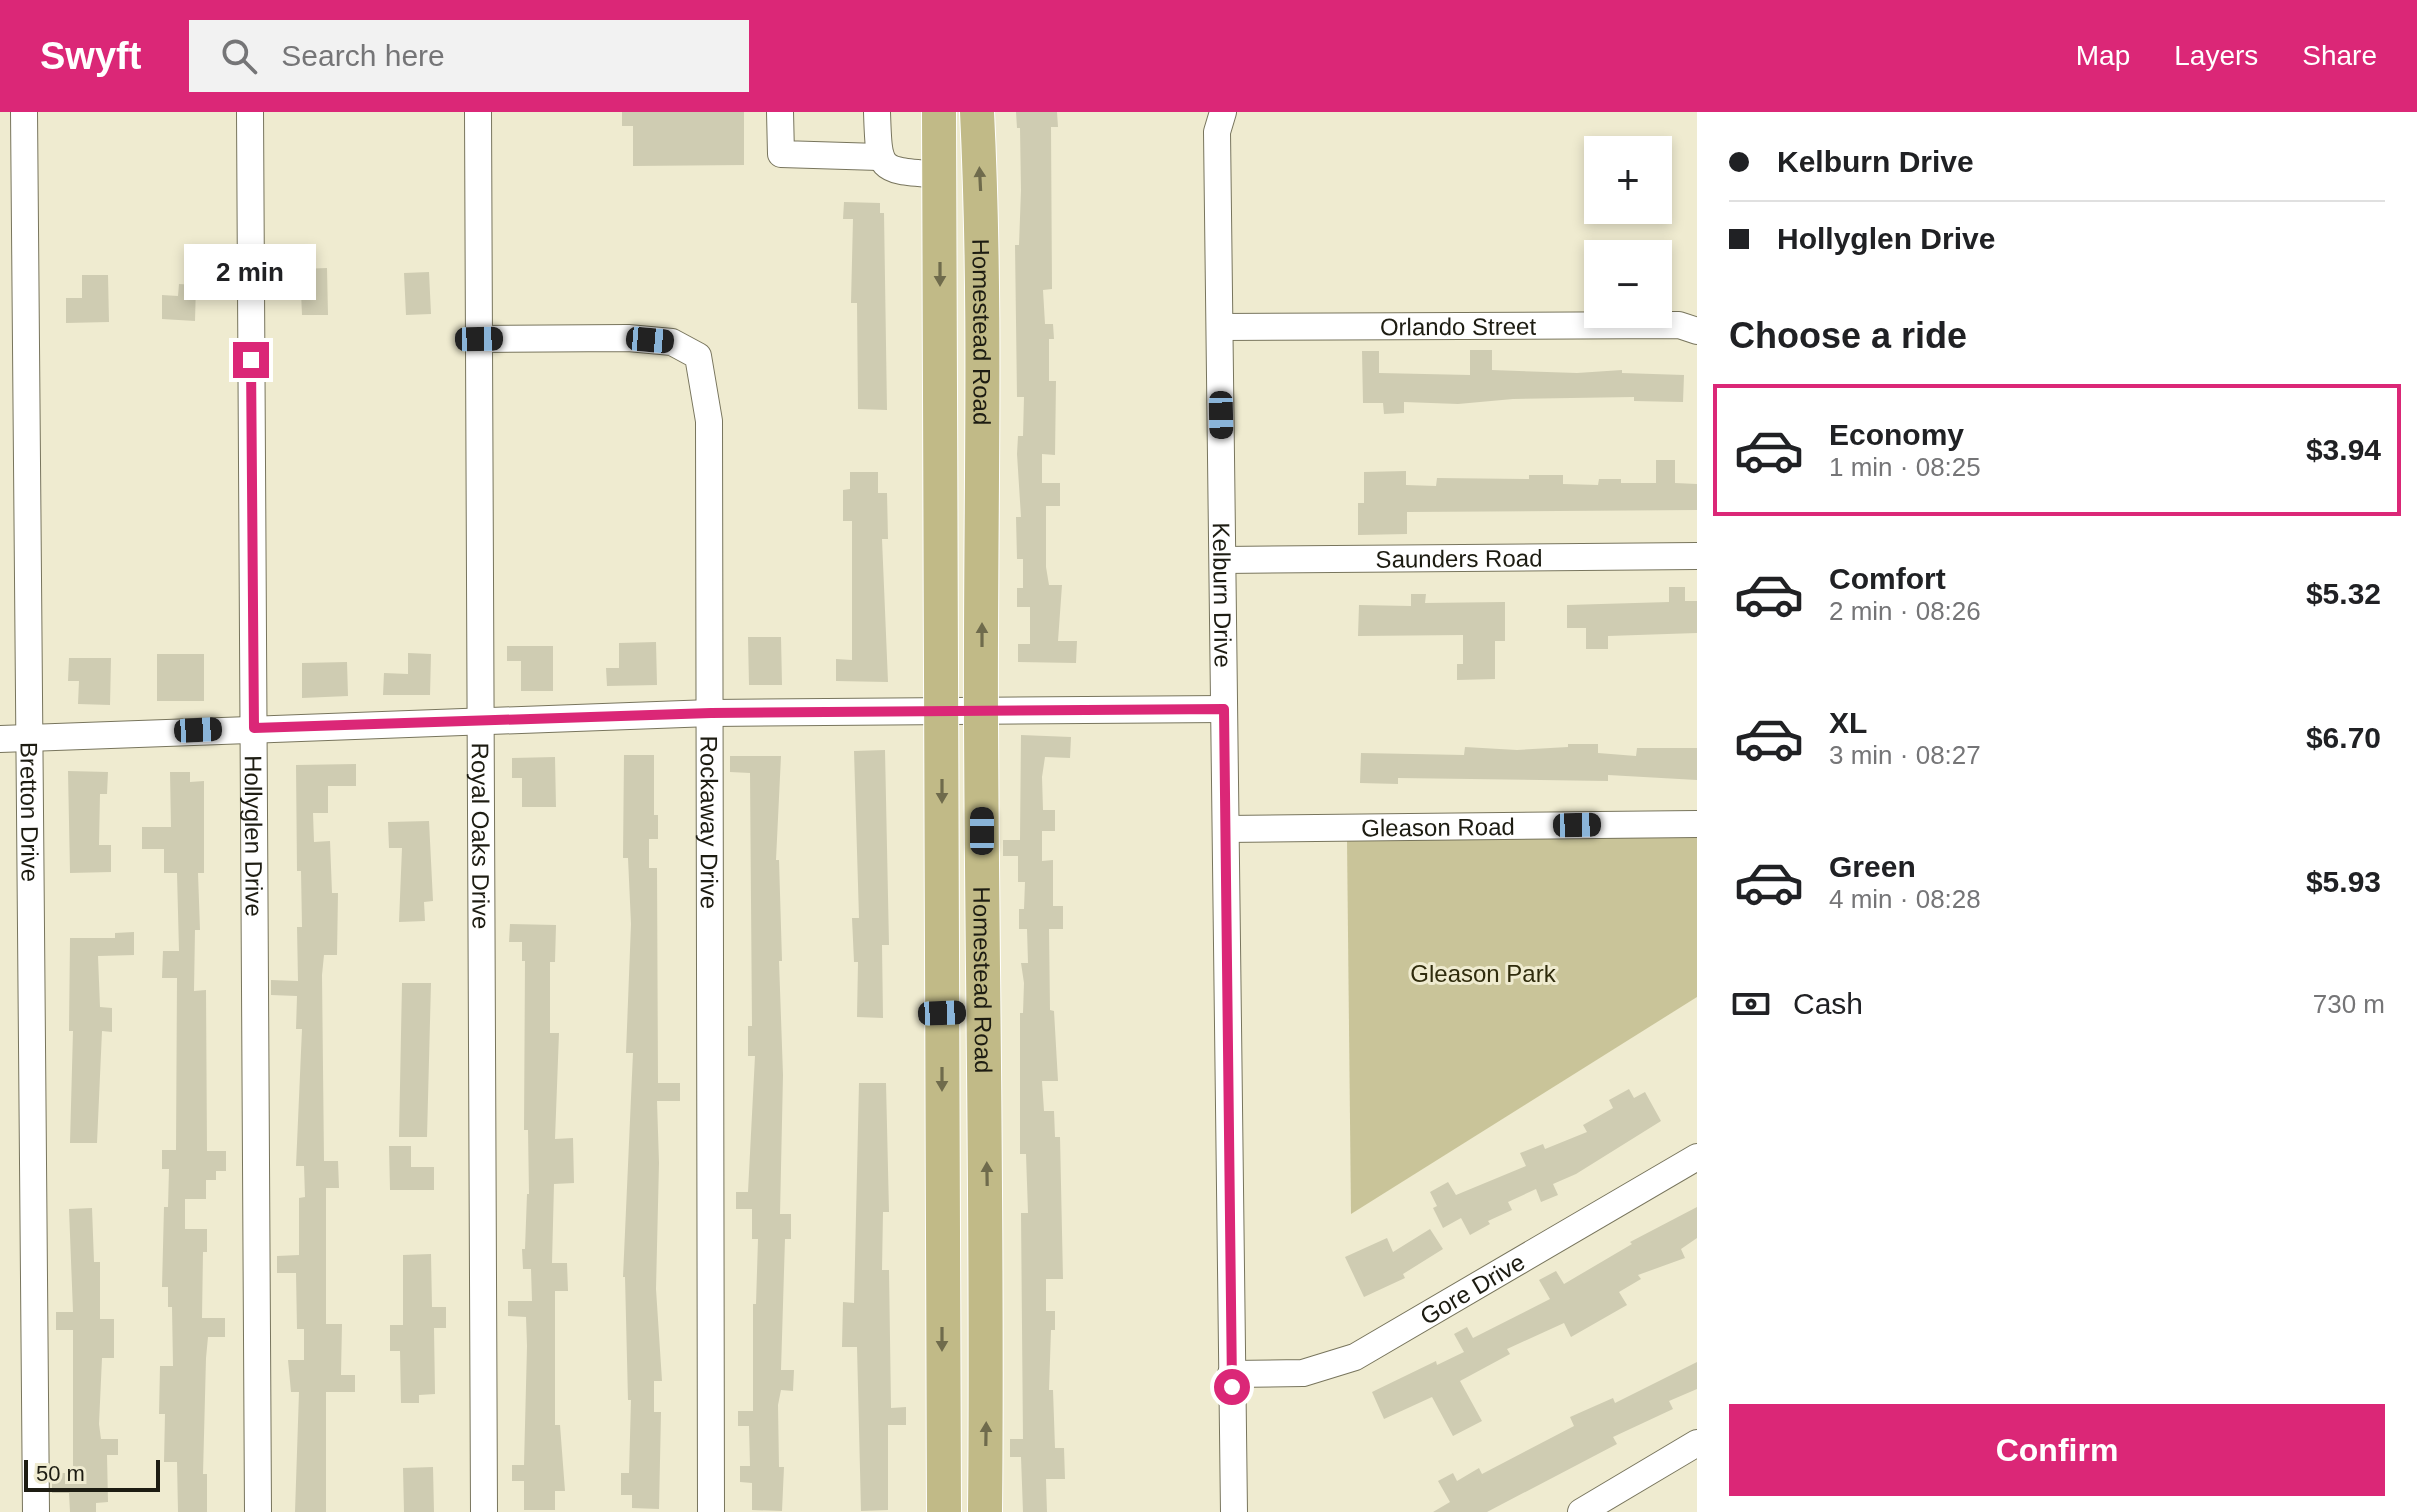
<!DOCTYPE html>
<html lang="en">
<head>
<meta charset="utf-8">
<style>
	body { margin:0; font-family:Helvetica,sans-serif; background:#f2f2f2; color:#202124; height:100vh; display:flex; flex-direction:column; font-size:30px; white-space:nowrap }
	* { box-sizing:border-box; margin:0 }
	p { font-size:26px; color:#757577 }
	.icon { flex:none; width:44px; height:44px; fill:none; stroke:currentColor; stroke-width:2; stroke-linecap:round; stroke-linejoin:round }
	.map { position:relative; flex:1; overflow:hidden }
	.side { display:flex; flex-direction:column; background:#fff; width:720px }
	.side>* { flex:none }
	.hud { display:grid; align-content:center; height:176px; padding:0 32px; background:#fff }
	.tools { position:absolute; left:1584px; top:24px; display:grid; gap:16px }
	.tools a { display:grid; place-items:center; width:88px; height:88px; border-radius:0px; background:#fff; box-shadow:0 4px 12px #0003; font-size:40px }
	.scale { position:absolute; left:24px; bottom:20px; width:136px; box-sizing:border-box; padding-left:8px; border:4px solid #1d1c12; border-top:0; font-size:22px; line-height:28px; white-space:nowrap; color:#1d1c12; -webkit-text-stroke:6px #efebd0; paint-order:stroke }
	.end { position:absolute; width:36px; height:36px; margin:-18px; border:10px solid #db2777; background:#fff; box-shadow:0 0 0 4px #fff }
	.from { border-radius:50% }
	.bubble { position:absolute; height:56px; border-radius:0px; background:#fff; box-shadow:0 4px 12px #0003; font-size:26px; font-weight:700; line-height:56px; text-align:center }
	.car { position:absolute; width:24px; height:48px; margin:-24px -12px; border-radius:10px; box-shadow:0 0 6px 2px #0007; background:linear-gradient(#222 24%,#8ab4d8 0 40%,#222 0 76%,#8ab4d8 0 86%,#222 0) }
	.hud b { display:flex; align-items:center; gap:28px; height:76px; font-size:30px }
	.hud b+b { border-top:2px solid #e0e0e0 }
	.hud i { width:20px; height:20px; background:#202124 }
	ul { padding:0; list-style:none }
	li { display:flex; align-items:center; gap:24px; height:132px; margin:0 16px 12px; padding:0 16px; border:4px solid transparent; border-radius:0px }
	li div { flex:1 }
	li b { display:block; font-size:30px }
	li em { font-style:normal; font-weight:700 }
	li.selected { border-color:#db2777 }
	li>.icon { width:72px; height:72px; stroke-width:1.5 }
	h2 { padding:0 32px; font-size:36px; line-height:96px }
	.pay { display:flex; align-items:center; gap:20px; height:88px; padding:0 32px; font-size:30px }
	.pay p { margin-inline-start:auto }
	.primary-button { display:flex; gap:16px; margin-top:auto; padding:16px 32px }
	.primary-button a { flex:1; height:92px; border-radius:0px; background:#db2777; color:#fff; font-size:32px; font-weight:700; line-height:92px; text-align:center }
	header { display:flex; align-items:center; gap:48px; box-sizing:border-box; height:112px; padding:0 40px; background:#db2777; color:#fff }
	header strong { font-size:38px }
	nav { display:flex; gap:44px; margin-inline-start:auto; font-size:28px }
	.search { width:560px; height:72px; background:#f2f2f2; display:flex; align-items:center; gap:20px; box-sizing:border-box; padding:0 28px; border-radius:0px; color:#757577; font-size:30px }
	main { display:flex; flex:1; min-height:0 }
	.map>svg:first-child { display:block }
</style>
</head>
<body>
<header>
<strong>Swyft</strong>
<div class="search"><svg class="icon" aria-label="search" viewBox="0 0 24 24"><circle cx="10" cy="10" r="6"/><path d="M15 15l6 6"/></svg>Search here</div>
<nav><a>Map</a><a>Layers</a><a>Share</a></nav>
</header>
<main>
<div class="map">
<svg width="1697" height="1400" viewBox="0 0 1697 1400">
	<rect width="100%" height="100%" fill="#efebd0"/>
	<!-- green -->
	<path fill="#c9c499" d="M1697,724V885L1351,1102L1347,728Z"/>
	<!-- building -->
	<path fill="#cfccb2" d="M622,0H744V53L633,54V14H622Z
		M1016,0H1057L1058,15H1051L1052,177L1043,178L1045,212H1053L1054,227H1049V269H1056L1055,343L1042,342V371H1060V394H1046V455L1049,473H1062L1058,529H1077L1076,551L1018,550V532H1030V495H1017V476H1023V447H1017L1016,405H1021L1017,342L1018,324H1023L1024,285H1017L1015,133H1019L1021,78L1020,16H1017Z
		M844,90L880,91V101H884L887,298L858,297L857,191H851L853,107H843Z
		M327,156L328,203H302L300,157Z
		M429,160L431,202L406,203L404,161Z
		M82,163H108L109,210L66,211V186H82Z
		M179,172L196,173L195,209L162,207V183L178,184Z
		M1470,238H1492V258L1577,261L1622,258V261L1684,263L1683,290L1634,289V285L1513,287L1458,292L1404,290V301L1384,302L1383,291H1363L1362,239H1379V261L1470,263Z
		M1656,348H1675V371L1697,372V398L1407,400V422L1358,423V391H1364V360L1406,359V373L1436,374L1437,366L1529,367V363H1563V372L1598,373L1599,367H1621V371H1656Z
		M850,360H878V381H887L888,427H882L888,570L836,569V547L852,548V409H843V378L850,377Z
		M1669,475H1685V489H1697V521L1608,524V537H1586V516H1567V493L1669,490Z
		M1411,482H1426L1425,491L1505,490V529H1495V567L1457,568V552H1463V523L1358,524L1359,493L1411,494Z
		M748,525H781L782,573H749Z
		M656,530L657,573L607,574L606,556H619V531Z
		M507,534H553V579H521V549H507Z
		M408,541L431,542L430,583H383L384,561L408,562Z
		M157,542H204V589H157Z
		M69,546H111L110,593L78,592L79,569H68Z
		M347,550L348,584L302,586V551Z
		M1021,623L1071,625L1070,646L1045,645L1042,665L1043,698H1055V719H1042V749L1053,748V794H1063V817H1049L1050,898L1054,899L1058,969H1042L1044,999H1054L1055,1025H1060L1063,1167H1046V1199H1055V1218H1051L1049,1278H1053L1055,1336H1064L1065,1367H1046L1047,1400H1023L1021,1345H1010V1327H1023L1021,1101H1028L1026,1042H1020V901H1023L1024,871L1021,851H1028L1027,817H1019V797H1024L1025,770H1018V744H1003V728H1020Z
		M1568,632H1598V641L1636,644L1637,636H1697V668L1608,663V669L1398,666V672L1360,671L1361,641L1464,643L1465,635L1517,638L1568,635Z
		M885,638L889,833H882L883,906L857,905L858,850H854L852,806H859L854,639Z
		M624,643H654V703H658V727H649V756H657L658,971H680V989H657L659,1051L656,1177L662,1269H654V1300H661L659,1397L632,1396V1383H621V1361H629L631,1288H628L625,1165H623L633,941H626L631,812L628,746H623Z
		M730,644H781L776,748H779L782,849H779L783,963L780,1102H791V1127H785L781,1258H794L793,1279L781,1278L778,1293L779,1355H784L782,1399L752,1398V1371L740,1370V1354H750L749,1314H738V1299H753V1192H756L758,1127H752V1097H736V1080H748L755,944H748V914H752L750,661L730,660Z
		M555,645L556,695H522V666H512V646Z
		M356,652V674H328V701H313L314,730L330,729L332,781H338L337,843H324L322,863L324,1049H338L339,1076H326V1212H342L341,1263H355V1280H326V1400H295L299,1280H291L288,1248H304V1217H297L296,1161H277V1144L299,1143V1086L305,1085L304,1054H296L302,917H296L297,884L271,883V868L298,869L297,815H302L301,759H297L296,653Z
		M68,659L108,660L107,682H100L99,733H111V760L70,761Z
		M170,660H190V670L204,669V761H198L200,818H195L194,879L206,878L207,1039H226V1059H216V1068H206V1087H185V1117H207V1140H203L202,1206H225V1225H208L206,1246L203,1362H207V1400H178L177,1350H164L165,1302H159L160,1254H173L172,1195H168V1175H162L164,1095H168L169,1057H162V1038H176L177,866H162L163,839H179L177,761H164V737H142V715H171Z
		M429,709L433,789L424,790L425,809L399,810L402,736H389L388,710Z
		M510,812L556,813L555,850H550V921H559L555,1027L573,1026L574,1071L554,1072L552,1151H567L568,1179H555V1313H560L565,1379H555V1398H524V1369H512V1353H524L527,1234L526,1205L508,1204V1189H532L531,1157H523L522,1137H525L527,1082H529L528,1018H524L525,849H522V830H509Z
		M134,820V843L98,844L100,895L112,896V920L102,919L97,1031H70L73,919H69L70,826H115V821Z
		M402,871H431L427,1025H399Z
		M859,971H886L889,1100H883L882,1158H889L891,1296L906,1295V1313H888V1398L861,1399L857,1235H842L843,1190L854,1191Z
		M1629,977L1634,986L1645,980L1661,1009L1576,1062L1553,1072L1558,1083L1541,1090L1536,1077L1508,1090L1512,1098L1488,1109L1490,1112L1470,1123L1461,1106L1443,1116L1433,1096L1437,1094L1430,1080L1448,1070L1456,1083L1526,1054L1520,1041L1543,1032L1545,1037L1587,1020L1583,1013L1613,996L1609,988Z
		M389,1034H411V1055H434V1078H390Z
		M1697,1095V1126L1681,1137L1685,1146L1638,1163L1641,1167L1619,1180L1627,1193L1571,1225L1564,1211L1507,1237L1510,1242L1460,1269L1482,1309L1453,1324L1432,1285L1384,1307L1372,1280L1436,1249L1437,1253L1464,1240L1454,1222L1467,1215L1473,1226L1550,1187L1539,1168L1556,1159L1564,1172L1632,1132L1630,1130Z
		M92,1096L94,1150H100V1207H114V1246H102L99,1312L101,1327H118V1343H107L108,1390L96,1391V1400H70L69,1381H52V1361H73V1218H56V1200H73L69,1097Z
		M1430,1117L1443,1137L1403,1162L1405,1166L1364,1185L1345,1145L1387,1126L1393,1140Z
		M431,1142L432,1195H446V1216H434L435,1282L419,1283V1291H401L400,1239H390V1213H403V1143Z
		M1697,1250V1277L1669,1289L1673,1297L1613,1325L1617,1332L1487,1400H1433L1450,1390L1438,1369L1453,1361L1457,1369L1479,1356L1482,1362L1574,1314L1570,1305L1613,1286L1615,1291Z
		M433,1355L434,1400H404L403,1356Z"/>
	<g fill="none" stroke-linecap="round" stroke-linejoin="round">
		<defs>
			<g id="minor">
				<path id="s1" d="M24,0L36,1400"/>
				<path id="s2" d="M250,0L258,1400"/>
				<path id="s3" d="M478,0L484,1400"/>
				<path d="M780,0L781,42L879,45"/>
				<path d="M877,0C879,61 878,58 940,63"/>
				<path id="s4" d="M1223,0L1217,20L1234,1400"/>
				<path id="s5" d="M1220,215L1679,213L1697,219"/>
				<path id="s6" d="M479,227L628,226L672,230L698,244L709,309L711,1400"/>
				<path id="s7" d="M1223,448L1697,444"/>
				<path d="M0,627L711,601L1224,597"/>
				<path id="s8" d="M1226,717L1697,712"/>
				<path id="s9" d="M1231,1262L1303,1261L1355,1245L1697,1045"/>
				<path d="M1581,1400L1697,1331"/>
			</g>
			<g id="major">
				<path d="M939,0L944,1400"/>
				<path id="s10" d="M977,0C987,202 980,403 981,605C982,870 988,1135 985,1400"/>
			</g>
		</defs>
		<!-- minor casing -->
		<use href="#minor" stroke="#78755d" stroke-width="28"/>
		<!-- major casing -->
		<use href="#major" stroke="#fff" stroke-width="36"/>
		<!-- minor -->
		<use href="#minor" stroke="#fff" stroke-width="26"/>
		<!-- major -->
		<use href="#major" stroke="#c1ba87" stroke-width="34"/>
	</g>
	<!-- one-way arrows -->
	<defs><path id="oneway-solid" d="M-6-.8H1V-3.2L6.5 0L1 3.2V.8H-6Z" transform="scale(2)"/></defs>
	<g fill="#6f6b4c">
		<use href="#oneway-solid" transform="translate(980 67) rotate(-93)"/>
		<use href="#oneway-solid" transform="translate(940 162) rotate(90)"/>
		<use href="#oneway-solid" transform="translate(982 523) rotate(-90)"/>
		<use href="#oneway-solid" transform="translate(942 679) rotate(90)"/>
		<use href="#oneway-solid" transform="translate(942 967) rotate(90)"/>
		<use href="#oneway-solid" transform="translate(987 1062) rotate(-91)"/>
		<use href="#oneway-solid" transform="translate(942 1227) rotate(90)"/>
		<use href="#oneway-solid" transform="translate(986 1322) rotate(-89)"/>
	</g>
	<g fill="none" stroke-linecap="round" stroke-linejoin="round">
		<!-- route -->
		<path stroke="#db2777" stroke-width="10" d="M251,248L254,616L711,601L1224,597L1232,1275"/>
	</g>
	<g text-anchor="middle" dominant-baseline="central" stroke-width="6" stroke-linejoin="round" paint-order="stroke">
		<!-- street labels -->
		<g font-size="24" fill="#1d1c12" stroke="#efebd0">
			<text stroke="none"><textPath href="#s5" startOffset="238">Orlando Street</textPath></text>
			<text stroke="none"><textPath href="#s10" startOffset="220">Homestead Road</textPath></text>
			<text stroke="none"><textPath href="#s7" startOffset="236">Saunders Road</textPath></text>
			<text stroke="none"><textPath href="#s4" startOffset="484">Kelburn Drive</textPath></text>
			<text stroke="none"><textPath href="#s1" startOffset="700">Bretton Drive</textPath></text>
			<text stroke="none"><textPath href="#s6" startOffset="690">Rockaway Drive</textPath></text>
			<text stroke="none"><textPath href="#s8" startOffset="212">Gleason Road</textPath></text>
			<text stroke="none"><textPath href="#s2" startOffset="724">Hollyglen Drive</textPath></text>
			<text stroke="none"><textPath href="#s3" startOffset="724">Royal Oaks Drive</textPath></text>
			<text stroke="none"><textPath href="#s10" startOffset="868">Homestead Road</textPath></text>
			<text stroke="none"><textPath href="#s9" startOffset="262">Gore Drive</textPath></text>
		</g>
		<!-- park labels -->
		<g font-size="24" fill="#2f2b0c" stroke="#efebd0">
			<text x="1483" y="861">Gleason Park</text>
		</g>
	</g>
</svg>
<div class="tools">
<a>+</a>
<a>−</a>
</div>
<div class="scale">50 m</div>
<i class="end from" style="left:1232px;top:1275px"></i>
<i class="end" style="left:251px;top:248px"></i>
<div class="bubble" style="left:184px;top:132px;width:132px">2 min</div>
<i class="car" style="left:479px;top:227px;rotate:89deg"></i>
<i class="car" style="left:650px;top:228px;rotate:95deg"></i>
<i class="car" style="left:1221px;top:303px;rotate:179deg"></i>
<i class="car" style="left:198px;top:618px;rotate:87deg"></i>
<i class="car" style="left:1577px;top:713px;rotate:89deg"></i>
<i class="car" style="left:982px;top:719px;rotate:0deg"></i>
<i class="car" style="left:942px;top:901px;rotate:88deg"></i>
</div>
<section class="side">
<div class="hud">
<b><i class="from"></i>Kelburn Drive</b>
<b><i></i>Hollyglen Drive</b>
</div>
<h2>Choose a ride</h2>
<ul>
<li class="selected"><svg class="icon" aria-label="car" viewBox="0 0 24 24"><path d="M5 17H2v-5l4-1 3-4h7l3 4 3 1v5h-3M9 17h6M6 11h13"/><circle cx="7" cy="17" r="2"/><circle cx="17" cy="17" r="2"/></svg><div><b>Economy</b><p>1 min · 08:25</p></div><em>$3.94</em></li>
<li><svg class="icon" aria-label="car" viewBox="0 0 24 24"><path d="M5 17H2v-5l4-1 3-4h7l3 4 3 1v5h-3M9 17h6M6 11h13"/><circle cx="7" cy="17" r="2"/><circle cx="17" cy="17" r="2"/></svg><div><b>Comfort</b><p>2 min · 08:26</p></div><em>$5.32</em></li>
<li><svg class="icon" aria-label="car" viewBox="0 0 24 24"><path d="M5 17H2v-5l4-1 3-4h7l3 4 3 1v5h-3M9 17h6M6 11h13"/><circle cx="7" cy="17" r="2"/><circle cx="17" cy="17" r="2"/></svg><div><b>XL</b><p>3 min · 08:27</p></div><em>$6.70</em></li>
<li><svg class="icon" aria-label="car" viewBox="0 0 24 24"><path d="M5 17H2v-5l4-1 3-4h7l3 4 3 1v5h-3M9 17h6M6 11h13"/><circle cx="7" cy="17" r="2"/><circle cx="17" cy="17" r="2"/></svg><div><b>Green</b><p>4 min · 08:28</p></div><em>$5.93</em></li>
</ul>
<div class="pay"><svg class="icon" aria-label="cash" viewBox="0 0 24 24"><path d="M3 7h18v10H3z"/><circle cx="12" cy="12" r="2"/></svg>Cash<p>730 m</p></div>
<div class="primary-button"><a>Confirm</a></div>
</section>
</main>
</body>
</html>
